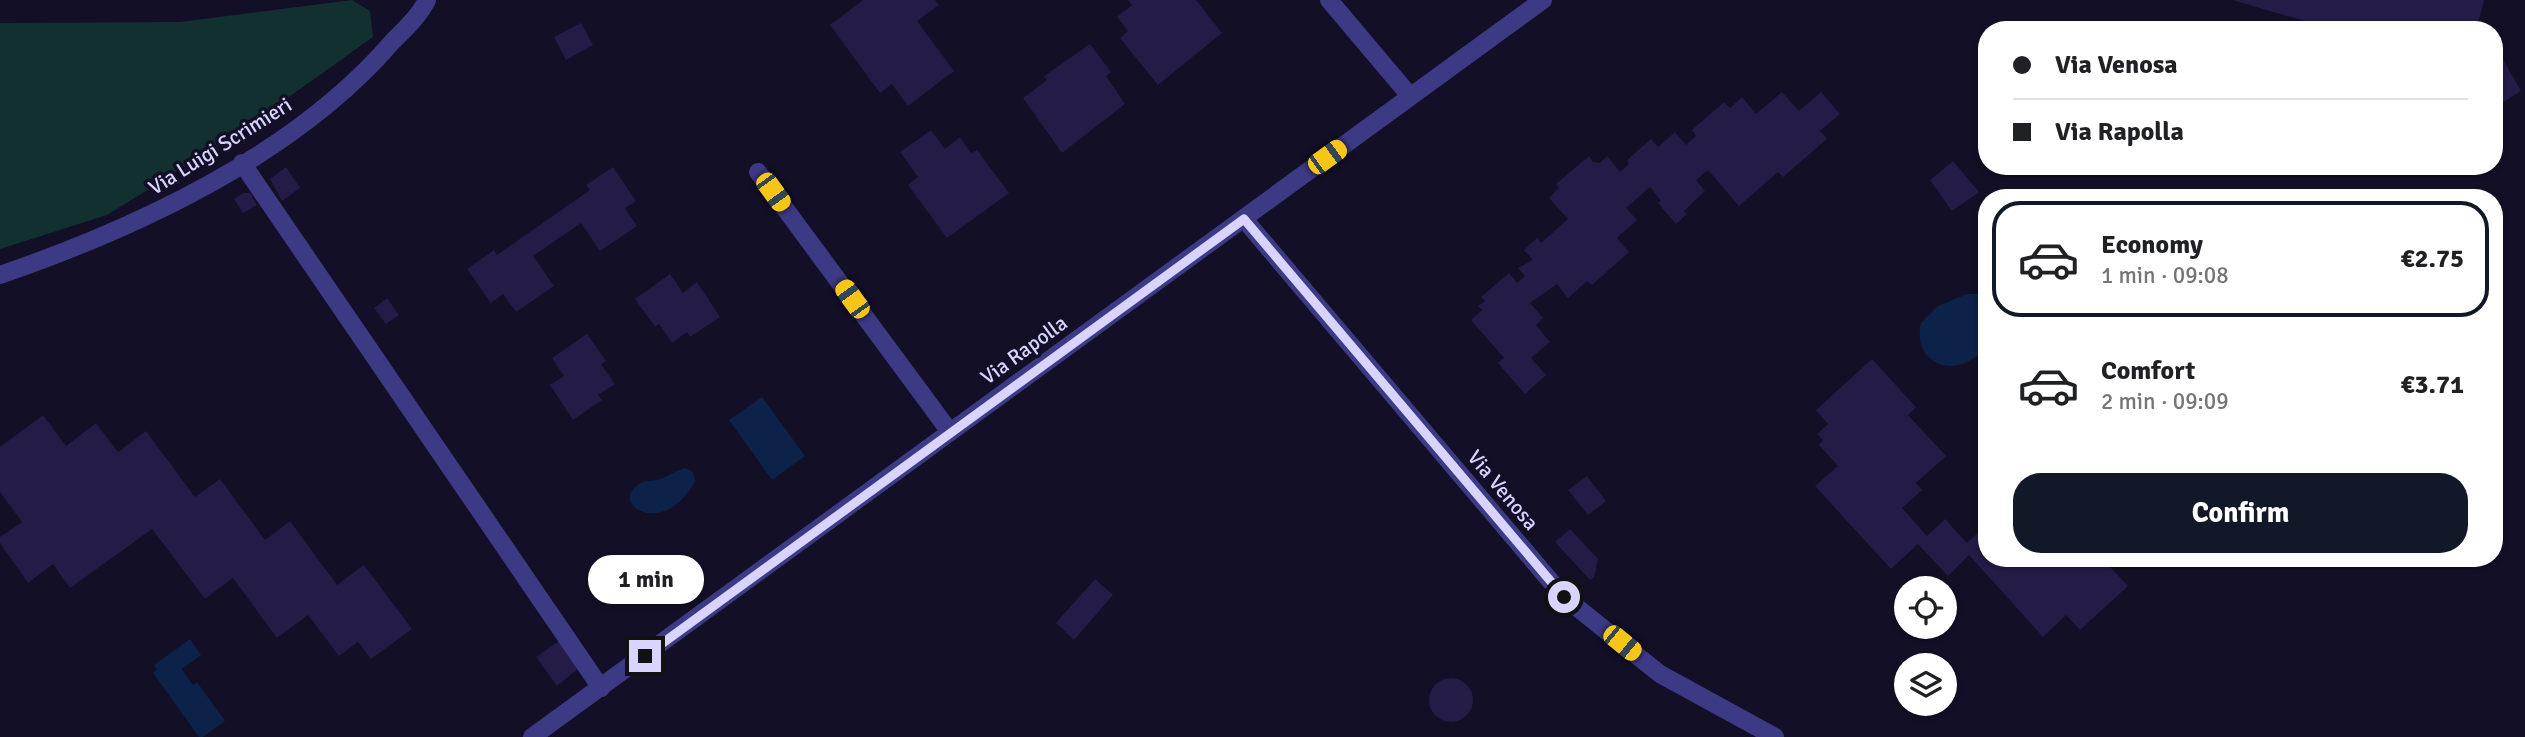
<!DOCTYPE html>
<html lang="en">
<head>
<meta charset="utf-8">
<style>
	body { margin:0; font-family:Signika,sans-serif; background:#f2f2f2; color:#202124; height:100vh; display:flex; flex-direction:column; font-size:26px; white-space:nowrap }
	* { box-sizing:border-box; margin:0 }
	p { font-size:23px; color:#757577 }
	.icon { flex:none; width:38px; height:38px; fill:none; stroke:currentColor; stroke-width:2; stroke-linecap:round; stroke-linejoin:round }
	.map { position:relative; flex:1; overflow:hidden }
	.side { position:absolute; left:1978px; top:189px; width:525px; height:378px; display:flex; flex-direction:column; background:#fff; border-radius:28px; box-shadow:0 2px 5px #0004 }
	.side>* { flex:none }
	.guide { position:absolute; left:1978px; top:21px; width:525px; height:154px; border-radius:28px; box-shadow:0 2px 5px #0004; display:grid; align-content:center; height:154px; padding:0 35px; background:#fff }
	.fabs { position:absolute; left:1894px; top:576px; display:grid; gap:14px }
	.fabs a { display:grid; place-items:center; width:63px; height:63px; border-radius:50%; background:#fff; box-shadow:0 2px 5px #0004; font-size:35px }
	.end { position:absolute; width:32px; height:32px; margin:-16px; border:9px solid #d9d4ff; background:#111; box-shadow:0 0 0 4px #111 }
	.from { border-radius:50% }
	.bubble { position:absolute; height:49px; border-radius:24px; background:#fff; box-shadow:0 2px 5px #0004; font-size:23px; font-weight:800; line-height:49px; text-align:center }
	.car { position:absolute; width:21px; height:42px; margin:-21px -10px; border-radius:9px; box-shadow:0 0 5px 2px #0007; background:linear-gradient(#f5c518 24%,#345 0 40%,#f5c518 0 76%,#345 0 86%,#f5c518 0) }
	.guide b { display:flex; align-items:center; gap:24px; height:66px; font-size:26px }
	.guide b+b { border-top:2px solid #e0e0e0 }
	.guide i { width:18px; height:18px; background:#202124 }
	ul { padding:12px 0 0; list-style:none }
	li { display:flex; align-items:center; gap:21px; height:116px; margin:0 14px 10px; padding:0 21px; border:4px solid transparent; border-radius:28px }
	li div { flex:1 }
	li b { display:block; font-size:26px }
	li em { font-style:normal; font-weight:800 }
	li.current { border-color:#111827 }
	li>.icon { width:63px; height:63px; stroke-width:1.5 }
	.cta { display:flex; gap:14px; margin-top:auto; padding:14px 35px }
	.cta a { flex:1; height:80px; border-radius:28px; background:#111827; color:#fff; font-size:28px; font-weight:800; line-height:80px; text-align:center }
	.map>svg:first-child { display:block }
</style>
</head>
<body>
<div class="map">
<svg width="2525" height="737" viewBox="0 0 2525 737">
	<rect width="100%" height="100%" fill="#130f26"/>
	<!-- green -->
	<path fill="#12302f" d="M352,0L370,11L373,37L233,137L107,215L0,249V23L180,22Z"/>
	<!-- water -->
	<path fill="#0c2248" d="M1967,294H1986V356L1979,354C1950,380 1912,361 1921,323L1938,306Z
		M762,397L805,456L772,480L729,420Z
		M685,468L693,472L695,481C664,540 608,504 639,484C645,479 653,482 660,479C669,476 675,471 685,468Z
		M190,639L201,655L182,669L193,685L197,682L225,721L203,737H199L153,673L157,670L154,665Z"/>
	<!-- building -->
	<path fill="#241b47" d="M863,0H935L939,5L917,21L954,71L908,106L892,84L880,93L830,25Z
		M1128,0H1196L1222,33L1158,85L1120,38L1128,31L1117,17L1132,5Z
		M2232,0H2484L2476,30H2336Z
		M581,23L593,45L566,60L554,37Z
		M2494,41L2499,42L2497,49L2521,91L2494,108Z
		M1090,44L1111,72L1106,76L1125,104L1062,153L1023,98L1047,80L1044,76Z
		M1782,92L1799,111L1821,92L1840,114L1820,131L1827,139L1783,177L1778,172L1739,206L1708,170L1696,180L1705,191L1684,211L1687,214L1676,224L1658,203L1661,201L1650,187L1626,208L1637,220L1617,238L1629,252L1592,285L1587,281L1568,298L1557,284L1530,303L1543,318L1536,325L1550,342L1531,358L1546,375L1525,394L1498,363L1504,358L1471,320L1482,310L1478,306L1485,301L1481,297L1509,273L1517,283L1525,276L1518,268L1533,260L1524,250L1537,238L1541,243L1568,219L1549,198L1559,188L1556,184L1589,156L1593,162L1600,163L1607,156L1620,172L1629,164L1627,160L1651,139L1658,147L1675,132L1686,145L1696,136L1692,130L1724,102L1730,108L1742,97L1756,114Z
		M931,130L945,149L960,137L971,153L977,150L1009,193L947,238L908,185L918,177L900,152Z
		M1953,161L1979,192L1952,211L1930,180Z
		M286,167L300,188L282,201L270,179Z
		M613,167L636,201L625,208L637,226L600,251L581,223L533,256L554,286L516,312L503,294L491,303L467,269L494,250L497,255L590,190L586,185Z
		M243,193H250L257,205L243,213L234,199Z
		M670,274L683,293L697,282L720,317L690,337L687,332L672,343L659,324L655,327L635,299Z
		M387,298L399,315L386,324L374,308Z
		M587,334L606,361L601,364L615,384L598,395L602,400L573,420L550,385L564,376L552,358Z
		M1872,359L1916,407L1908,415L1946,456L1916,483L1922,490L1902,508L1927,536L1945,519L1967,543L1986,525V558H2102L2128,586L2080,630L2066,615L2043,637L1969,555L1948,576L1918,544L1891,569L1815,486L1838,466L1819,445L1823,440L1817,434L1828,424L1816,410Z
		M43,415L66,446L96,423L118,452L146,431L195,497L220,479L265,540L290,521L337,585L364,565L412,629L371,659L358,642L339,656L308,615L277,638L233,578L205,599L152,529L70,588L53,564L28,583L0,543V537L22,522L0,492V447Z
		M1587,476L1606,501L1588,515L1568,490Z
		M1570,529L1598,559L1594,577L1590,580L1555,542Z
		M1095,579L1113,595L1074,640L1056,623Z
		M559,641L579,668L557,686L536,657Z
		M1429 700a22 22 0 1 1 44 0a22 22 0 1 1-44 0Z"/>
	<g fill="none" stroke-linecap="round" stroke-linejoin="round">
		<!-- minor -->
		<path stroke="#3d3a85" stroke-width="18" d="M1329,0L1410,96
			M242,163L601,688
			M758,172L950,432
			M1244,219L1564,597L1660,674L1775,737
			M0,275C139,227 296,154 393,41C405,29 420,15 427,0
			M532,737L1543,0"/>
	</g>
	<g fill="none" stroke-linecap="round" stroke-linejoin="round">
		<!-- route -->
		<path stroke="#d9d4ff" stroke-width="9" d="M645,656L1244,219L1564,597"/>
	</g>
	<g text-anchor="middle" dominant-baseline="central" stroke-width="7" stroke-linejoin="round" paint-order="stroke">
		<!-- street labels -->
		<g font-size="21" fill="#d9d4ff" stroke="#130f26">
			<text transform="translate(220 146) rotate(-32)">Via Luigi Scrimieri</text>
			<text transform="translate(1024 350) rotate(-36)">Via Rapolla</text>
			<text transform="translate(1503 490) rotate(50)">Via Venosa</text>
		</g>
	</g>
</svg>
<div class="fabs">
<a><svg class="icon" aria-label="locate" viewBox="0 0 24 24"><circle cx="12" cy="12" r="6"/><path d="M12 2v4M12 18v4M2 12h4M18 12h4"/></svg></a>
<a><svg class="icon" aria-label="layers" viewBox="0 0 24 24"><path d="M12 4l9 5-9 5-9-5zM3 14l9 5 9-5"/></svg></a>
</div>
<i class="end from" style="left:1564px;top:597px"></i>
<i class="end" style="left:645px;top:656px"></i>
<div class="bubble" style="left:588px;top:555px;width:116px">1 min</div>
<i class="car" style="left:1327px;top:157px;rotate:54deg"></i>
<i class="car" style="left:773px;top:192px;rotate:144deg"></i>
<i class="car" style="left:852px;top:299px;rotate:324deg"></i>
<i class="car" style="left:1622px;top:643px;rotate:129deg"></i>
<div class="guide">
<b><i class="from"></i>Via Venosa</b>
<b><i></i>Via Rapolla</b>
</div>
<section class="side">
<ul>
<li class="current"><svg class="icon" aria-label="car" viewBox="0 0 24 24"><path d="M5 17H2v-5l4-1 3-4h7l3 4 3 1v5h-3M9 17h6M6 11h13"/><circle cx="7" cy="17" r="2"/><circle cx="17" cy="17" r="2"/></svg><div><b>Economy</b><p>1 min · 09:08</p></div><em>€2.75</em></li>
<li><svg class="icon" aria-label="car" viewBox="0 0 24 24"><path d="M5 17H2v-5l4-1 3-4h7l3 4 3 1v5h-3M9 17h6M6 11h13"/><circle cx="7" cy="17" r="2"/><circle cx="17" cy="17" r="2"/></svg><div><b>Comfort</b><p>2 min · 09:09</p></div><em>€3.71</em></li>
</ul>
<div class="cta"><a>Confirm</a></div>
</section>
</div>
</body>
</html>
